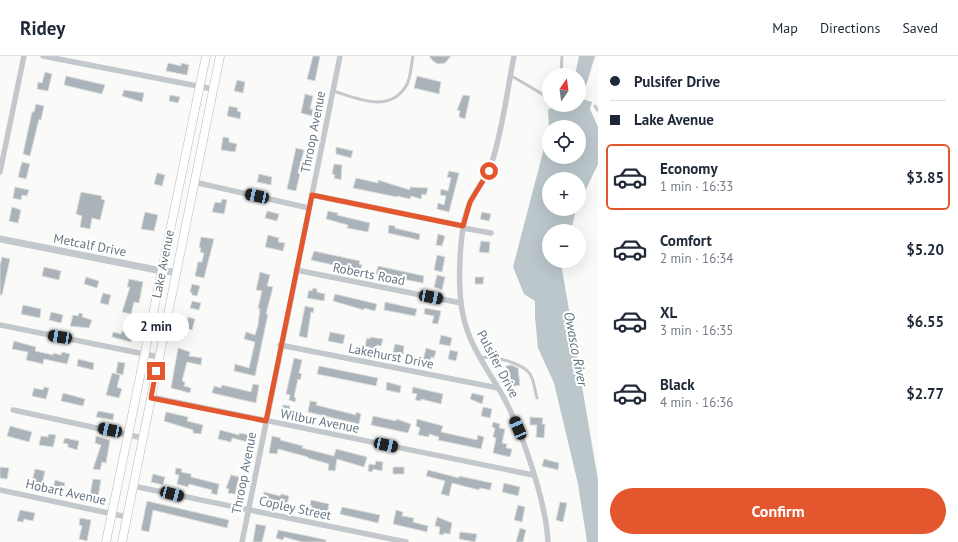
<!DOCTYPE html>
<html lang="en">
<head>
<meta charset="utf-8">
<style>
	body { margin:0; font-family:"PT Sans",sans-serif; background:#f2f2f3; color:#1f2937; height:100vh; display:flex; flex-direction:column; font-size:15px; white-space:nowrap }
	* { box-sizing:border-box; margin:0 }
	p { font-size:13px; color:#747a83 }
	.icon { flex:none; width:22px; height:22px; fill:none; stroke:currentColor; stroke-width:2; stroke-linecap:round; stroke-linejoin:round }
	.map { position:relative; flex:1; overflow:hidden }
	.details { display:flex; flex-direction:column; background:#fff; width:360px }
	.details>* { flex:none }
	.guide { display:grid; align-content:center; height:88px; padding:0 12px; background:#fff }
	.needle { width:26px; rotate:14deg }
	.tools { position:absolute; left:542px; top:12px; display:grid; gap:8px }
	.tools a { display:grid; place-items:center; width:44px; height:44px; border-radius:50%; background:#fff; box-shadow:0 4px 16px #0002; font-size:20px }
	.end { position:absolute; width:18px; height:18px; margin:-9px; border:5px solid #e4572e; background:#fff; box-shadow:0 0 0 2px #fff }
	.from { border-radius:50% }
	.bubble { position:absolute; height:28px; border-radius:14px; background:#fff; box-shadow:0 4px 16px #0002; font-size:13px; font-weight:600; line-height:28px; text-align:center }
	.car { position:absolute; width:12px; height:24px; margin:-12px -6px; border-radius:5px; box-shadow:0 0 3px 1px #0007; background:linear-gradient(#222 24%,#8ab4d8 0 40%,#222 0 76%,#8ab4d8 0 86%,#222 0) }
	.guide b { display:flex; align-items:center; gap:14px; height:38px; font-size:15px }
	.guide b+b { border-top:1px solid #e0e1e3 }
	.guide i { width:10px; height:10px; background:#1f2937 }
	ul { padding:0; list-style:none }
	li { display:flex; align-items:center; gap:12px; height:66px; margin:0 8px 6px; padding:0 4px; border:2px solid transparent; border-radius:6px }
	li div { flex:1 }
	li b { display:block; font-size:15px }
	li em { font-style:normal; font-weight:600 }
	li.on { border-color:#e4572e }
	li>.icon { width:36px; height:36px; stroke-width:1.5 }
	.cta { display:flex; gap:8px; margin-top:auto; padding:8px 12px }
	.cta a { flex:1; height:46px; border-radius:24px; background:#e4572e; color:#fff; font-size:16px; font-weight:600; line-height:46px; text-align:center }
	header { display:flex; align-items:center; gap:24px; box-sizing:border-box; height:56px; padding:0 20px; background:#fff; border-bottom:1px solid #e0e1e3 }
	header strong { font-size:19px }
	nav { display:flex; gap:22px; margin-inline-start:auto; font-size:14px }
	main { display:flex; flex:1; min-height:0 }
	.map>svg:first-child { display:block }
</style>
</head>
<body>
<header>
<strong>Ridey</strong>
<nav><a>Map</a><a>Directions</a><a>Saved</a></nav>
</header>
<main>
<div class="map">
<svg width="598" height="486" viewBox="0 0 598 486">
	<rect width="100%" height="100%" fill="#fafaf8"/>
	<!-- water -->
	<path fill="#bbc7cb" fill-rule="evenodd" d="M579,0H595L582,43L592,46L590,53L598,71V108L579,148V123H549V153H576L571,175H549V205H564L562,213L598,424V486H587L578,428L554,327L538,292L535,261V245L524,238L513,211L549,73L548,53L563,50L568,52L569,49H579V19H575ZM549,71H579V101H549Z"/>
	<!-- building -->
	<path fill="#aab3b9" stroke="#dcdcda" d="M313,0H320L315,25L307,23Z
		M429,0H451L445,7L438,8L433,5Z
		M168,7L181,10V7L189,9L187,19L166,15Z
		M45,16L52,18L48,35L37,33L38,26L42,27Z
		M66,20L105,29L102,38L64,29Z
		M417,20L441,26L439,38L414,32Z
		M237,24L245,26L243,37L234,35Z
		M124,34L144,37L142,46L122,40Z
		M305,38L313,40L310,53H313L312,60L301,57Z
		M170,39L180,41L178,47L169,45Z
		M463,39L470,40L465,63L459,61L460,55L457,54Z
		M36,48L44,50L41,64L39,63L30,100L23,98L32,56H34Z
		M229,50L238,52L237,55L241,56L240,63L227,60Z
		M223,81L229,82V86L237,88L235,96L221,94Z
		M336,91L353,95L351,102L336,98Z
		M296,92L304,94L298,117H300L296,135L287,133Z
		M22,106L30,108L26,123L18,121Z
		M334,108L342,109L341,124L334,122L335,119L332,118Z
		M449,115L459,117L449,156L437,153L438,147L444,149L446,140L440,139L441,133L448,135L451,122L447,121Z
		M157,117L165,119L162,130L154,128Z
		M259,118L272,121L271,129L257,126Z
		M356,122L378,127V124L410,134V131L428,132L426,139L422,138L421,143L411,140L410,143L397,140V141L353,132Z
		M15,131L29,134L27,140L22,139L21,144L13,142Z
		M81,136L102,140L101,143L105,144L100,164L92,162L90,173L80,171L82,160L76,158Z
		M222,143L227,144L224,158L212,156L215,146L221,147Z
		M12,151L21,154L18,167L9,165Z
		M267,155L279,158L277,165L265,162Z
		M328,155L338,157L337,159L370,167L368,176L347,172L348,169L326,163Z
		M145,156L158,159L154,175L141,173Z
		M482,156L491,158L489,165L480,163Z
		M389,169L395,170V172L420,178L419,184L388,177Z
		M438,178L445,180L442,190L436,189Z
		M268,179L279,182L278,186L285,187L283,195L265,191Z
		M201,181L214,183L204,222L195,220L198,206H202L204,197L200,196L201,192L199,191Z
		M481,185L490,186L489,197L479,196Z
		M314,195L360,205L359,208L362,209L360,215L311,204Z
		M437,199L445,201L442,216L434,214Z
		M2,201L10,203L2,239H0V209Z
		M378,210L424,220L423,227L376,218Z
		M44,211L61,215L59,224L42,220Z
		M260,216L270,219L267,230L273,231L266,258H268L255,320L234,315L235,308L249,312L255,286L244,283L246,276L255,279L258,269L260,253L258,252L262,235L256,234Z
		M437,219L445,221L442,234L434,231Z
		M86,221L99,225L97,232L84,228Z
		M475,221H484L483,228H475Z
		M129,223L143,226L139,247L134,246L131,258L122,256L130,231H127Z
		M192,228L200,230L197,240L192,239V237L190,236Z
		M313,232L317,233V236L325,238L324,245L307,242L309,234L312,235Z
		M103,237L111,239L108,249L100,247Z
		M335,238L377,248L375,255L364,252V254L333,245Z
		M192,245L201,247L199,254L190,252Z
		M385,246L417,253L415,260L384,254Z
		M23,249L41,253L40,262L21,258Z
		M305,250L314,252L313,257L311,256L307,282L299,280Z
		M425,252L441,255L438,268L432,267L434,260L424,258Z
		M51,256L63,259L61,267L49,264Z
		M79,257L83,258L82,261L92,264L89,272L70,270L73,259L78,260Z
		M188,261L195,263L192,274L186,272Z
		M122,275L133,278L131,286L112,281L113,276L121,278Z
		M330,276L345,279L343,288L328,285Z
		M441,279L452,282L450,290L439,288Z
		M370,281L383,283L381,290L377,289L376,293L365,290L367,282L370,283Z
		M14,285L36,291L35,295L53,299V297L61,299L62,296L70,298L67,308L44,303L43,308L26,304L28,296L12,293Z
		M395,288L404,290L403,298L393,296Z
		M178,292L190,296L189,300L202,302L201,309L187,306L182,325L185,326L184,330L191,332L190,337L171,332Z
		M426,292L436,295L434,302L431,301L430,306L423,305Z
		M450,294L458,296L456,305L448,303Z
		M294,302L302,304L299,317L302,318L300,324L298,323L294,341L296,342L295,346L289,344L290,339L286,338Z
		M78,303L94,307L93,314L77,310Z
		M118,306L125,307L123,319L116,317Z
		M511,309L518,312L520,329L511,331L510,317L507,318L506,310Z
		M319,310L378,322L376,330L317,318Z
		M112,317L120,319L117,331L122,333L119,342L106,339Z
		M387,326L401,330L400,337L386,334Z
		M253,328L259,329L256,347L212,337L214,330L221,332L222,329L251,336Z
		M44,331L49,332L46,343L32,340L34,332L43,334Z
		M413,331L443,338L441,348L421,343V345L415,344L417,338L412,337Z
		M63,337L85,343L83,350L61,345Z
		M472,337L484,340L482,348L470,343Z
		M310,345L317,346L316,349L356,359V356L361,358L359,368L308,356Z
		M283,349L290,350L288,359L281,357Z
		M483,351L492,353L490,362L481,360Z
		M98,355L114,358L113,364L96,361Z
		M166,356L188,361L187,365L203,369L201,378L193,377V374L164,365Z
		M373,360L396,365V363L411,368L408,377L371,369Z
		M530,361L543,362L542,368H545L544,382L536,381L537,369H530Z
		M417,363L443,370L441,376L477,384L478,379L484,381L481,393L438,384L439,381L429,378V381L418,379L420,372L416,370Z
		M493,366L500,368L499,372L505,373L502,387L507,388L506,392L512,393L510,401L493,397L496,382L493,381L495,372L492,371Z
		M10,370L32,376L29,386L7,380Z
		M220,374L239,379V377L250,379L248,386L232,382L231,386L218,383Z
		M49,378L56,379L53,391L39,389L41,380L48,381Z
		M96,380L110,384L106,407L102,406L100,414L93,413L101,389L95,387Z
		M272,380L281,382L280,384L303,390L302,392L334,400L336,393L367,401L364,411L337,403L335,415L328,414L329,408L308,402V401L278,393L277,398L269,397Z
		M65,382L79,385L77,394L68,391V388L63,387Z
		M544,403L559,407L558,414L542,410Z
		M376,405L383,406L382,415L373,413L372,416L368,415L369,408L375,409Z
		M0,411L9,412L7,423L0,422Z
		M393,411H404V418H393Z
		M176,412L182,413L181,416L191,418V421L219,428L217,439L211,437L212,434L189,428L188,431L177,428L179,419L175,418Z
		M35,413L45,415L42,428L32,426Z
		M428,414L459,422V420L492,427L490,434L480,432L479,434L452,427L449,440L441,438L445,425L426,420Z
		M153,418L165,421L163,429L151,426Z
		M231,419L239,421L235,438L228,437L229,433L226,432Z
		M93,423L101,424L97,446L89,444Z
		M55,424L65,427L63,435L53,432Z
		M504,427L520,431L518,440L502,436Z
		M264,436L280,440L281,438L289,440L287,448L263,443Z
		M311,444L329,448L327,458L311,452L312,450L310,449Z
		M147,445L229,464L227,472L153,454L149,476L141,474Z
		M560,446L567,447L563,466L556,464Z
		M518,449L525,451L522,466L514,464Z
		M342,451L380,459L378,467L340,458Z
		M20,454L35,457L33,465L24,463L23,466L17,465Z
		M396,454L403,456L402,460L414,462L413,466L428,470L427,476L393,468Z
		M437,461L452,467L450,478L444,477L443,479L439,478L440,471L435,470Z
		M80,462L91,464L87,485L79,483L82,470L79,469Z
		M256,468L266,470L262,486H253Z
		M520,472L526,474L523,486H516Z
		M278,474L308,480L326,484V486H302L284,481L283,484L276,482Z
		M460,476L477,478L475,486L459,483Z"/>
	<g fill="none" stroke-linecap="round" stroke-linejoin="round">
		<defs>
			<path id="secondary" d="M106,486L206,0
				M122,486L220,0"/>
		</defs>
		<!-- secondary casing -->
		<use href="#secondary" stroke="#b3babf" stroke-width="9"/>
		<!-- service -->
		<path stroke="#c3c8cc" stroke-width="3" d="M510,19L549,42
			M561,19L562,0
			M333,35C357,42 389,58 406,30C411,23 411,9 413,0
			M595,50L598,55
			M481,302C492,299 523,307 530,318C534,324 535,335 537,342"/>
		<!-- minor -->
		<path stroke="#c3c8cc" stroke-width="5.5" d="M43,0L213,33
			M514,0C507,35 503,72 492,106C487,122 475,134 469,149C459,174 457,231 463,259C469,290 489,315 504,342C523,378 546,446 548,486
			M0,116L24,0
			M194,126L309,152
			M312,139L463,170
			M463,172L491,177
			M296,214L461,247
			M0,269L159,301
			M280,289L498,332
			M151,341L533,419
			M13,354L143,382
			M133,430L406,486
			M0,434L127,461
			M242,486L340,0"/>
		<!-- tertiary -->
		<path stroke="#c3c8cc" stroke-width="7" d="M0,183L162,215L176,216"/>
		<!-- secondary -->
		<use href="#secondary" stroke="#fff" stroke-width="8"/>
	</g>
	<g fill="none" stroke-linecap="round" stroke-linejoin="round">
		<!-- route -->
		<path stroke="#e4572e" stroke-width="5" d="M156,315L151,342L266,365L312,139L463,170L470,146L489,115"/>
	</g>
	<g text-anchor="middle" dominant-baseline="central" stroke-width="4" stroke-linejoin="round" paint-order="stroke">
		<!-- street labels -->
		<g font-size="13" fill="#657683" stroke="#fff">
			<text transform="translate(313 76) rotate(-79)">Throop Avenue</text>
			<text transform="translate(90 189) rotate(11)">Metcalf Drive</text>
			<text transform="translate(163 208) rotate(-79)">Lake Avenue</text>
			<text transform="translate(369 218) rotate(11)">Roberts Road</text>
			<text transform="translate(391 300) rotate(11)">Lakehurst Drive</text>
			<text transform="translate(498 308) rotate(62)">Pulsifer Drive</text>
			<text transform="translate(320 365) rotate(11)">Wilbur Avenue</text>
			<text transform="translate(244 417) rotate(-79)">Throop Avenue</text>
			<text transform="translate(66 436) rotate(12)">Hobart Avenue</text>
			<text transform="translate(295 452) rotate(12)">Copley Street</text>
		</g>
		<!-- water labels -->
		<g font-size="14" font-style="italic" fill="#60757c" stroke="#fff">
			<text transform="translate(576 293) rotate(79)">Owasco River</text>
		</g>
	</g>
</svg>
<div class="tools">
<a><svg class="needle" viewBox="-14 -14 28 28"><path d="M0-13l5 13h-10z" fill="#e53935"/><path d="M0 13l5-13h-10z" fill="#747a83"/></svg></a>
<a><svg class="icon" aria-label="locate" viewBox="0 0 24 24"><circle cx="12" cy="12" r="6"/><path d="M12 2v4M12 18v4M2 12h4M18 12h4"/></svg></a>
<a>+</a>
<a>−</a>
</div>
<i class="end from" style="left:489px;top:115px"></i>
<i class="end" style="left:156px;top:315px"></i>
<div class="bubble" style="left:123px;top:257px;width:66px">2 min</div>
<i class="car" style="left:257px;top:140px;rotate:282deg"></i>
<i class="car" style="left:431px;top:241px;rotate:101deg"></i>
<i class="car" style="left:60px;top:281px;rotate:279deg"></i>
<i class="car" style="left:518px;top:372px;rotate:337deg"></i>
<i class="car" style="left:110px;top:374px;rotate:282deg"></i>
<i class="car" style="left:386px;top:389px;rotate:102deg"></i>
<i class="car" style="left:172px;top:438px;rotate:105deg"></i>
</div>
<section class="details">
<div class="guide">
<b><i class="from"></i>Pulsifer Drive</b>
<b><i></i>Lake Avenue</b>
</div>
<ul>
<li class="on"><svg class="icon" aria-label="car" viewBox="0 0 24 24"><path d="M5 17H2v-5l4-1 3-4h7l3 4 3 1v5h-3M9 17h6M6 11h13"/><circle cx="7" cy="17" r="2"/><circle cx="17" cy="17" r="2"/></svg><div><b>Economy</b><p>1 min · 16:33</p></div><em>$3.85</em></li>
<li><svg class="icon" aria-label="car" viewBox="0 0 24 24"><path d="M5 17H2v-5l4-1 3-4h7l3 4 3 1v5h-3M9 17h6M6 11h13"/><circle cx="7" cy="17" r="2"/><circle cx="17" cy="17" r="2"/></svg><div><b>Comfort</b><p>2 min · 16:34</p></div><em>$5.20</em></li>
<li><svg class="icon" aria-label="car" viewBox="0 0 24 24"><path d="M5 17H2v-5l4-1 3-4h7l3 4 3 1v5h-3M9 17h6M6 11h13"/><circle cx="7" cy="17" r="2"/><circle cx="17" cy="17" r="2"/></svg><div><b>XL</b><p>3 min · 16:35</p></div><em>$6.55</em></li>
<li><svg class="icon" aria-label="car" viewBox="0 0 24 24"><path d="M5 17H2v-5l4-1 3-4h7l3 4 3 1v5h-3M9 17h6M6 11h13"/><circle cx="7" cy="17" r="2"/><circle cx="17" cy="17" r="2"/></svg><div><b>Black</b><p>4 min · 16:36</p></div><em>$2.77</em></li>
</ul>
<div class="cta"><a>Confirm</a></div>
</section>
</main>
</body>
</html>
